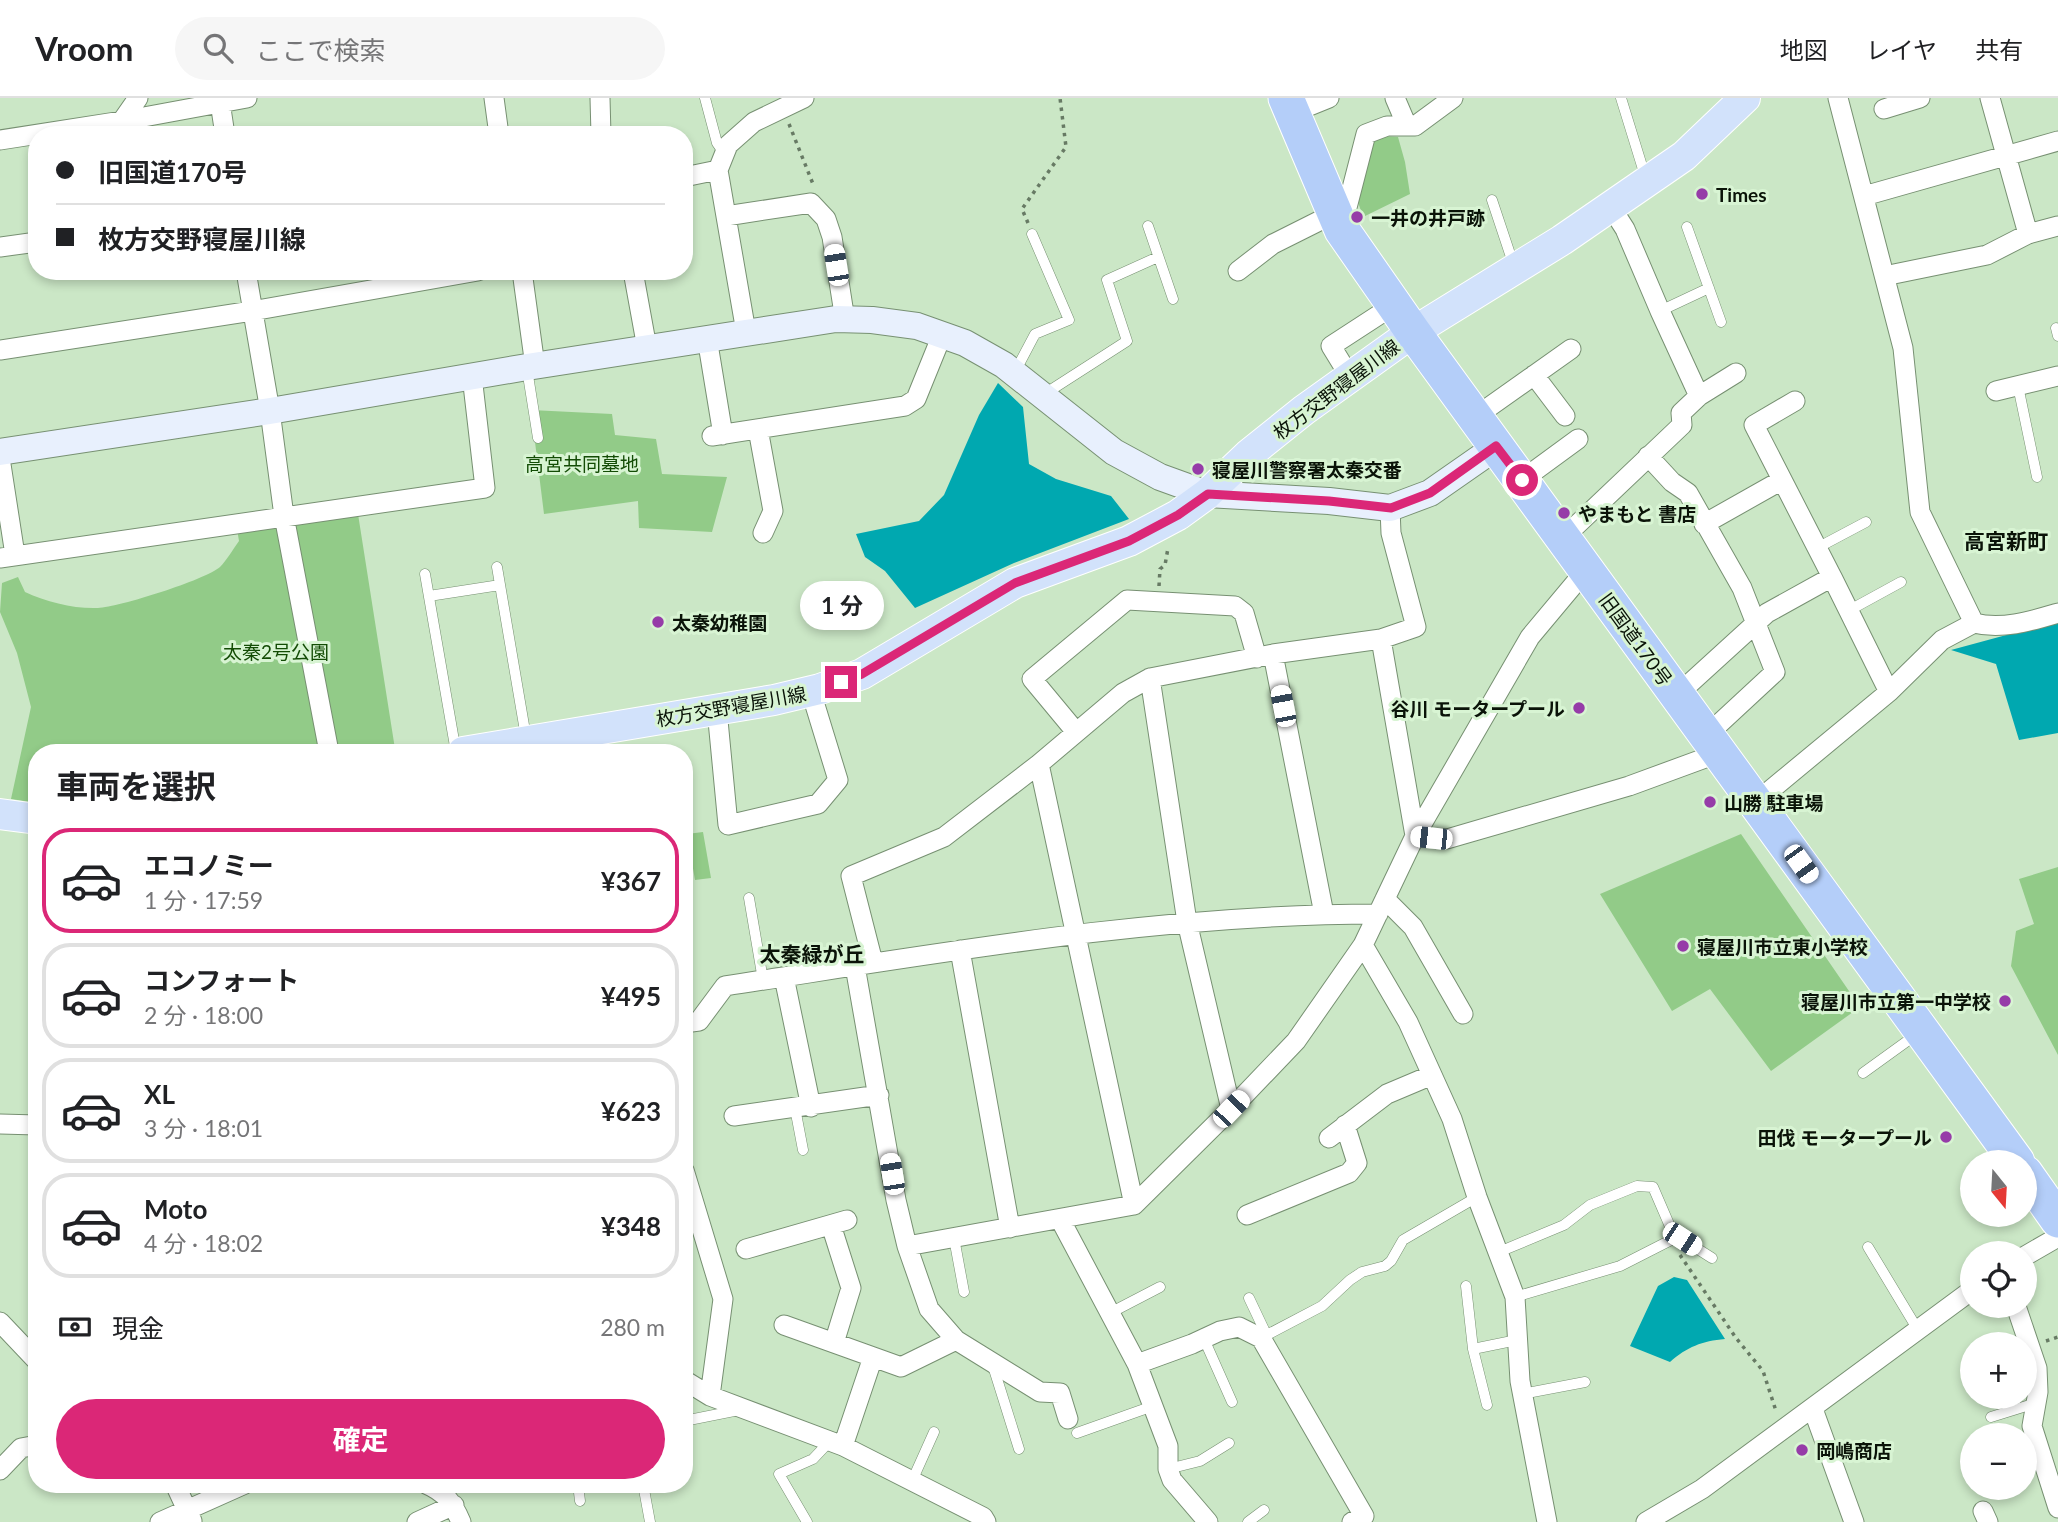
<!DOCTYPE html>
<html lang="ja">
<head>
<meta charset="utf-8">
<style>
	body { margin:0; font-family:Lato,"Noto Sans JP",sans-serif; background:#f6f6f6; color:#202124; height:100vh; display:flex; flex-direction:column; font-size:26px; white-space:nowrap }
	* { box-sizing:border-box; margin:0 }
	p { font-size:23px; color:#757577 }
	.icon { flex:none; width:38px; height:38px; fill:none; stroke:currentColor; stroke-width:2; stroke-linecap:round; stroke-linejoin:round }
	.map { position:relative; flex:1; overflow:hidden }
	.details { position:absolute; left:28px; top:646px; width:665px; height:749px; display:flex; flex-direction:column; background:#fff; border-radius:28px; box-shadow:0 4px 10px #0003 }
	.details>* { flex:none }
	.guide { position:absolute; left:28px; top:28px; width:665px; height:154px; border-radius:28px; box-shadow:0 4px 10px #0003; display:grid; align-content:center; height:154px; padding:0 28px; background:#fff }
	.needle { width:46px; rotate:162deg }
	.tools { position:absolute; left:1960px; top:1052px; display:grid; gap:14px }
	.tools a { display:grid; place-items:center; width:77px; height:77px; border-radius:50%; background:#fff; box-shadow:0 4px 10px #0003; font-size:35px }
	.end { position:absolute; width:32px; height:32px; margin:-16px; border:9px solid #db2777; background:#fff; box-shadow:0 0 0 4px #fff }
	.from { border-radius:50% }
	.bubble { position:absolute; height:49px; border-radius:24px; background:#fff; box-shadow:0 4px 10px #0003; font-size:23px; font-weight:700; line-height:49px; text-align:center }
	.car { position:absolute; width:21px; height:42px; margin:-21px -10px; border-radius:9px; box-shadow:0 0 5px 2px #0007; background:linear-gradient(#fff 24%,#345 0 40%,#fff 0 76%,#345 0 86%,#fff 0) }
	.guide b { display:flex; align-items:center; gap:24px; height:66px; font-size:26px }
	.guide b+b { border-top:2px solid #e0e0e0 }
	.guide i { width:18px; height:18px; background:#202124 }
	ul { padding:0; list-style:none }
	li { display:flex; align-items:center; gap:21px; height:105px; margin:0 14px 10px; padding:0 14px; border:4px solid #e0e0e0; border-radius:28px }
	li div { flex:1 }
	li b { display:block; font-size:26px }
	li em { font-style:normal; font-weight:700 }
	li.on { border-color:#db2777 }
	li>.icon { width:63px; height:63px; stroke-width:1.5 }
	h2 { padding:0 28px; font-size:32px; line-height:84px }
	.pay { display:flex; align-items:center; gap:18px; height:77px; padding:0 28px; font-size:26px }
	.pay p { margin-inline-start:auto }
	.action { display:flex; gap:14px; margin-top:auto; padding:14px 28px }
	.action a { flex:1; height:80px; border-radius:42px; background:#db2777; color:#fff; font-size:28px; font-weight:700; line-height:80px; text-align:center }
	header { display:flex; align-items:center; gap:42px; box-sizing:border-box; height:98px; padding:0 35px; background:#fff; border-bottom:2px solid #e0e0e0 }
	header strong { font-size:33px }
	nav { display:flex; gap:38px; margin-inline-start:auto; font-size:24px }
	.search { width:490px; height:63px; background:#f6f6f6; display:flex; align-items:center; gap:18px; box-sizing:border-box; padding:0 24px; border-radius:38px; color:#757577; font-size:26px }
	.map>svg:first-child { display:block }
</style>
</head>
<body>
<header>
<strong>Vroom</strong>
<div class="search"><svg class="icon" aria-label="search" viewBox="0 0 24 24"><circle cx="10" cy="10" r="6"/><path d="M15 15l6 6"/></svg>ここで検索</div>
<nav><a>地図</a><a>レイヤ</a><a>共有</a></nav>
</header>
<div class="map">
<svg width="2058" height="1424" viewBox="0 0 2058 1424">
	<rect width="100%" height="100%" fill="#cbe7c6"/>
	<!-- green -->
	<path fill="#92cb88" d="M1381,38L1398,39L1405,64L1410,96L1363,119L1357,101L1372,42Z
		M531,312L612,316L615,337L656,341L662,376L727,379L712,434L639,430L638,403L544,416Z
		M358,416L395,651L373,654H37V705L11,701L31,609L17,555L0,514L2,485L18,479L25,494C47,504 74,511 98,510C119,509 205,482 220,469C227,462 233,451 239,443L237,431Z
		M703,734L711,780L695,782L687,736Z
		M1741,736L1860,909L1771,973L1710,891L1672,913L1600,796Z
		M2058,769V957L2011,868L2016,833L2034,826L2019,781Z"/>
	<!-- water -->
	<path fill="#00a8b0" d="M998,285L1023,309L1029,366L1056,381L1111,398L1129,421L1014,465L915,510L885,473L865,459L856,436L919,423L944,397L979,317Z
		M2058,523V635L2019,642L1996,566L1951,552Z
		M1674,1179L1687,1182L1725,1241C1702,1243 1687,1249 1670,1264L1630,1248L1658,1188Z"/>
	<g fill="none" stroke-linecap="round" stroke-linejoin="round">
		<defs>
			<path id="lane" d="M705,0L717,45L724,55
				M1621,0L1646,81
				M1492,102L1514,168
				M1148,128L1173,201
				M1687,129L1721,224
				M1660,213L1709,190
				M2056,230L2058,238
				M527,271L538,340
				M1016,272L1035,236L1069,222L1032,136
				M2018,288L2037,379
				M1043,297L1127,243L1107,182L1158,159
				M1817,450L1866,424
				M497,469L526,639
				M425,476L456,654
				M429,498L500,487
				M1848,513L1901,484
				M749,800L763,882
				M1863,975L1917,936
				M795,1010L803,1052
				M954,1140L964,1194
				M1868,1149L1918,1232
				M1499,1154L1564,1127L1590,1107L1637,1088L1653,1089L1675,1140
				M1466,1188L1473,1251L1487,1307
				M1515,1199L1620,1168L1675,1140L1682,1141L1712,1160
				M1249,1200L1267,1238
				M1110,1215L1160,1189
				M1261,1240L1322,1208L1350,1182L1362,1174L1385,1168L1391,1163L1403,1142L1477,1099
				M1204,1241L1232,1304
				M1473,1251L1517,1242
				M993,1268L1019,1351
				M1522,1296L1585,1284
				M1991,1319L2036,1305
				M684,1323L739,1312
				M1077,1335L1153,1308
				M1168,1371L1200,1363L1229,1345
				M912,1383L934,1334
				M578,1386L580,1403
				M643,1386L650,1424
				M807,1424L779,1376L813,1361L830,1343
				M1248,1424L1264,1412"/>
			<path id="street" d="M494,0L499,37
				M600,0L601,37
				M1395,0L1407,28
				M1838,0L1903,250L1920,414L1974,525
				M1990,0L2028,136
				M220,4L225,37
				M1884,11L1920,0
				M1292,15L1329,0
				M122,23L138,0
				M0,42L122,23L247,0
				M718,72L746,234
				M684,79L718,72L728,47L754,24L804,0
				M1864,98L2058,43
				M1611,109L1625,131L1660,213L1699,298
				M726,118L811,105L826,121L832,139L845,222
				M1342,129L1366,36L1387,28H1415L1453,0
				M0,149L37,144
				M246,173L270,313L284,418L329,654
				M522,173L535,268
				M633,173L647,250
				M1238,173L1273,146L1333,116
				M1894,176L1987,157L2028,136L2058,128
				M707,240L723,337
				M0,252L252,213L478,173
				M1534,277L1565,318
				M1350,279L1331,248L1394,207
				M1996,293L2058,278
				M1795,303L1754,327L1832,479
				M1475,319L1571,251
				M758,331L773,413L763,435
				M712,338L905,308L916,301L942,237
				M1648,358L1672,384L1688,395L1742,490L1775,574L1707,637
				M0,360L15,457
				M1522,382L1578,341
				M1390,410L1391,435L1416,529L1381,541L1415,738L1447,741L1629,688L1719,655
				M1704,426L1782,382
				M1563,440L1682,327L1681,315L1699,298L1736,275
				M0,460L485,390L472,278
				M1273,556L1324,816
				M1150,580L1187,824L1231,1011
				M1677,597L1767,515L1832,479L1889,594L1942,542L1974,525C2002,532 2031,523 2058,515
				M717,612L728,727L818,706L838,682L811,594
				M1076,634L1032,581L1127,502L1235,508L1244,515L1257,560
				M1039,666L1134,1107
				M1756,704L1889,594
				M1385,801L1413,829L1463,916
				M1363,847L1408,924L1452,1021L1477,1099L1515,1199L1520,1283L1547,1424
				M960,852L1010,1130
				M873,864L851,778L944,739L1039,666L1123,595L1150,580L1273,556L1381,541
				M855,868L896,1102L907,1148L1134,1107L1231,1011L1296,943L1363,847L1415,738L1530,539L1586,472
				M784,879L811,1009
				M684,925L699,923L725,888C941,855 1159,816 1378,816
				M734,1018L879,997
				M0,1026L37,1027
				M1329,1040L1387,996L1432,977
				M684,1072L723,1201L710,1298
				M1247,1117L1349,1075L1357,1065L1345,1027
				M1060,1121L1137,1266L1168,1348V1371L1172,1382L1208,1424
				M831,1127L851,1190L834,1245
				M907,1148L929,1211L956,1242L1040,1294L1060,1295L1068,1321
				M746,1151L847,1122
				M2025,1158L2058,1139
				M2016,1208L2037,1270L2038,1294L2032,1328L2058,1410
				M0,1224L37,1263
				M784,1227L901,1269L956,1242
				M1137,1266L1192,1246L1220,1233L1239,1229L1261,1240L1364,1418L1352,1424
				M684,1282L710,1298L843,1348L983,1419L986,1424
				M1813,1311L1854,1424
				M843,1348L873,1259
				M0,1372L21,1350L37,1347
				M175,1386L192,1423
				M426,1386C445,1394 453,1405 461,1424
				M1983,1413L1988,1424
				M160,1424L245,1386
				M417,1424L454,1407
				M1646,1424L1702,1391L1972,1192"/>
			<path id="secondary" d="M0,354L270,313L527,269L836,221L872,222L917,228L965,245L1004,267L1114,354L1160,379L1207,396L1329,403L1390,410L1430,395L1496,349"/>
			<path id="primary" d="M463,654L774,602L820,591L862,576L1015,485L1129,443L1178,417L1207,396L1248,357L1304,312L1413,234L1562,142L1684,58L1745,0
				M0,716L37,721"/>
			<path id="highway" d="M1286,0L1342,132L1413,234L2017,1064
				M2025,1075L2058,1122"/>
		</defs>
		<!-- lane casing -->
		<use href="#lane" stroke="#779072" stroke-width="11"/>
		<!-- street casing -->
		<use href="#street" stroke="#779072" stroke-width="21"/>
		<!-- secondary casing -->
		<use href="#secondary" stroke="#779072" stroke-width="28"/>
		<!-- primary casing -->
		<use href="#primary" stroke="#fff" stroke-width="32"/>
		<!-- highway casing -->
		<use href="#highway" stroke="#fff" stroke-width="37"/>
		<!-- path -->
		<path stroke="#677a64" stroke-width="3.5" stroke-dasharray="3.5 5" stroke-linecap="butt" d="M789,26L813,86
			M1028,125L1022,111L1066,49L1060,0
			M1159,488L1160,471L1165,467L1168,450
			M1680,1157L1736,1240L1763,1273L1776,1313
			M2046,1243L2058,1239"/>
		<!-- lane -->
		<use href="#lane" stroke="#fff" stroke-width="10"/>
		<!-- street -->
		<use href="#street" stroke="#fff" stroke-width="19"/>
		<!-- secondary -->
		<use href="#secondary" stroke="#e8f0fd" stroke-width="26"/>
		<!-- primary -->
		<use href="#primary" stroke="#d2e2fb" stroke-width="30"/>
		<!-- highway -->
		<use href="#highway" stroke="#b4cef9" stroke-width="35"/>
	</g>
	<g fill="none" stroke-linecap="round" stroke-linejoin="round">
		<!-- route -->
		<path stroke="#db2777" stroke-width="9" d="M841,584L862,576L1015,485L1129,443L1178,417L1208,396L1329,403L1391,410L1430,395L1496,348L1522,382"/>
	</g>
	<!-- markers -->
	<g fill="#963ca8" stroke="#d8f4d3" stroke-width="2.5">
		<circle cx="1702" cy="96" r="7"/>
		<circle cx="1357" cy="119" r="7"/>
		<circle cx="1198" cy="371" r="7"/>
		<circle cx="1564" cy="415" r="7"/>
		<circle cx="658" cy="524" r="7"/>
		<circle cx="1579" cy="610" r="7"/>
		<circle cx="1710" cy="704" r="7"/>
		<circle cx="1683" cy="848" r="7"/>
		<circle cx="2005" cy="903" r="7"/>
		<circle cx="1946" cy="1039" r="7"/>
		<circle cx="1802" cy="1352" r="7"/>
	</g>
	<g text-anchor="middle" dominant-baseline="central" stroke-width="6" stroke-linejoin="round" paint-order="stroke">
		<!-- poi labels -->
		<g font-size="19" font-weight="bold" fill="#0a1308" stroke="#d8f4d3" text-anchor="start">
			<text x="1716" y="96">Times</text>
			<text x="1371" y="119">一井の井戸跡</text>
			<text x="1212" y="371">寝屋川警察署太秦交番</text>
			<text x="1578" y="415">やまもと 書店</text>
			<text x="672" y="524">太秦幼稚園</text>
			<text x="1565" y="610" text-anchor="end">谷川 モータープール</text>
			<text x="1724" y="704">山勝 駐車場</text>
			<text x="1697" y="848">寝屋川市立東小学校</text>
			<text x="1991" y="903" text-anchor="end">寝屋川市立第一中学校</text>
			<text x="1932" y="1039" text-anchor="end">田伐 モータープール</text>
			<text x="1816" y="1352">岡嶋商店</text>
		</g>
		<!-- street labels -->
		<g font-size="19" fill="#0a1308" stroke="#d8f4d3">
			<text transform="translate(1336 291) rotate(-37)">枚方交野寝屋川線</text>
			<text transform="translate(1636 541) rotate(54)">旧国道170号</text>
			<text transform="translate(731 608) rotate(-10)">枚方交野寝屋川線</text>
		</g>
		<!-- park labels -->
		<g font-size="19" fill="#134c05" stroke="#d8f4d3">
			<text x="582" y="365">高宮共同墓地</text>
			<text x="276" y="553">太秦2号公園</text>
		</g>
		<!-- neighbourhood labels -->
		<g font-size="21" font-weight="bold" fill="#0a1308" stroke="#d8f4d3">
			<text x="2006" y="442">高宮新町</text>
			<text x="812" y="855">太秦緑が丘</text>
		</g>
	</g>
</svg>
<div class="tools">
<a><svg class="needle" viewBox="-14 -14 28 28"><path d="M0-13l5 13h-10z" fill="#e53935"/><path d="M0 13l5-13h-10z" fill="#757577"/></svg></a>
<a><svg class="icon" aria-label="locate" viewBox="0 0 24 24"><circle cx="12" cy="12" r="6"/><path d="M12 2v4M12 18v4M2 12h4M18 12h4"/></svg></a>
<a>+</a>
<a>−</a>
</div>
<i class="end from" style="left:1522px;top:382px"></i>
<i class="end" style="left:841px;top:584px"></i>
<div class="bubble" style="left:800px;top:483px;width:84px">1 分</div>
<i class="car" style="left:836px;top:167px;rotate:351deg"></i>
<i class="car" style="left:1283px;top:608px;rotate:349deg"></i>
<i class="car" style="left:1431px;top:740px;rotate:276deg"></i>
<i class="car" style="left:1801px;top:766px;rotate:144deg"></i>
<i class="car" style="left:1231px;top:1011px;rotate:44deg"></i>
<i class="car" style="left:892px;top:1076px;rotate:351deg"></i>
<i class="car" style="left:1682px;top:1141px;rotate:123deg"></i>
<div class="guide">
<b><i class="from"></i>旧国道170号</b>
<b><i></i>枚方交野寝屋川線</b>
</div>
<section class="details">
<h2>車両を選択</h2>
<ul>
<li class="on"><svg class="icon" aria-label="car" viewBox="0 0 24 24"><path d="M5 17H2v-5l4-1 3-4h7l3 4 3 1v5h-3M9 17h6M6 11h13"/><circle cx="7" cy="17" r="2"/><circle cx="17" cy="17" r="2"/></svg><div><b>エコノミー</b><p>1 分 · 17:59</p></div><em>¥367</em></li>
<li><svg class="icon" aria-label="car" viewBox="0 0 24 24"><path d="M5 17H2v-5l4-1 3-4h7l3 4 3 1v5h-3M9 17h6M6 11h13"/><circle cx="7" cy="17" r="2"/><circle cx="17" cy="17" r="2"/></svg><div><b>コンフォート</b><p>2 分 · 18:00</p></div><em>¥495</em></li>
<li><svg class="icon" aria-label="car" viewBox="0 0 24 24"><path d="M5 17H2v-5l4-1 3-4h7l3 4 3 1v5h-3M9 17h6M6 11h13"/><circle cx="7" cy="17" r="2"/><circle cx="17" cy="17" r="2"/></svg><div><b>XL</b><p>3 分 · 18:01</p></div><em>¥623</em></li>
<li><svg class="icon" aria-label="car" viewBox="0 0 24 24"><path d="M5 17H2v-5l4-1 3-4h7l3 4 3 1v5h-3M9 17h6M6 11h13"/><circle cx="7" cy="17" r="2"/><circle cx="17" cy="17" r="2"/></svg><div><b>Moto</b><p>4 分 · 18:02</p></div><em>¥348</em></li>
</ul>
<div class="pay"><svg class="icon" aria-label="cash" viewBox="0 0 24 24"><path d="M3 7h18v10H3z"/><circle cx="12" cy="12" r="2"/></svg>現金<p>280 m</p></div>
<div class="action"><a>確定</a></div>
</section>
</div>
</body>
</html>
